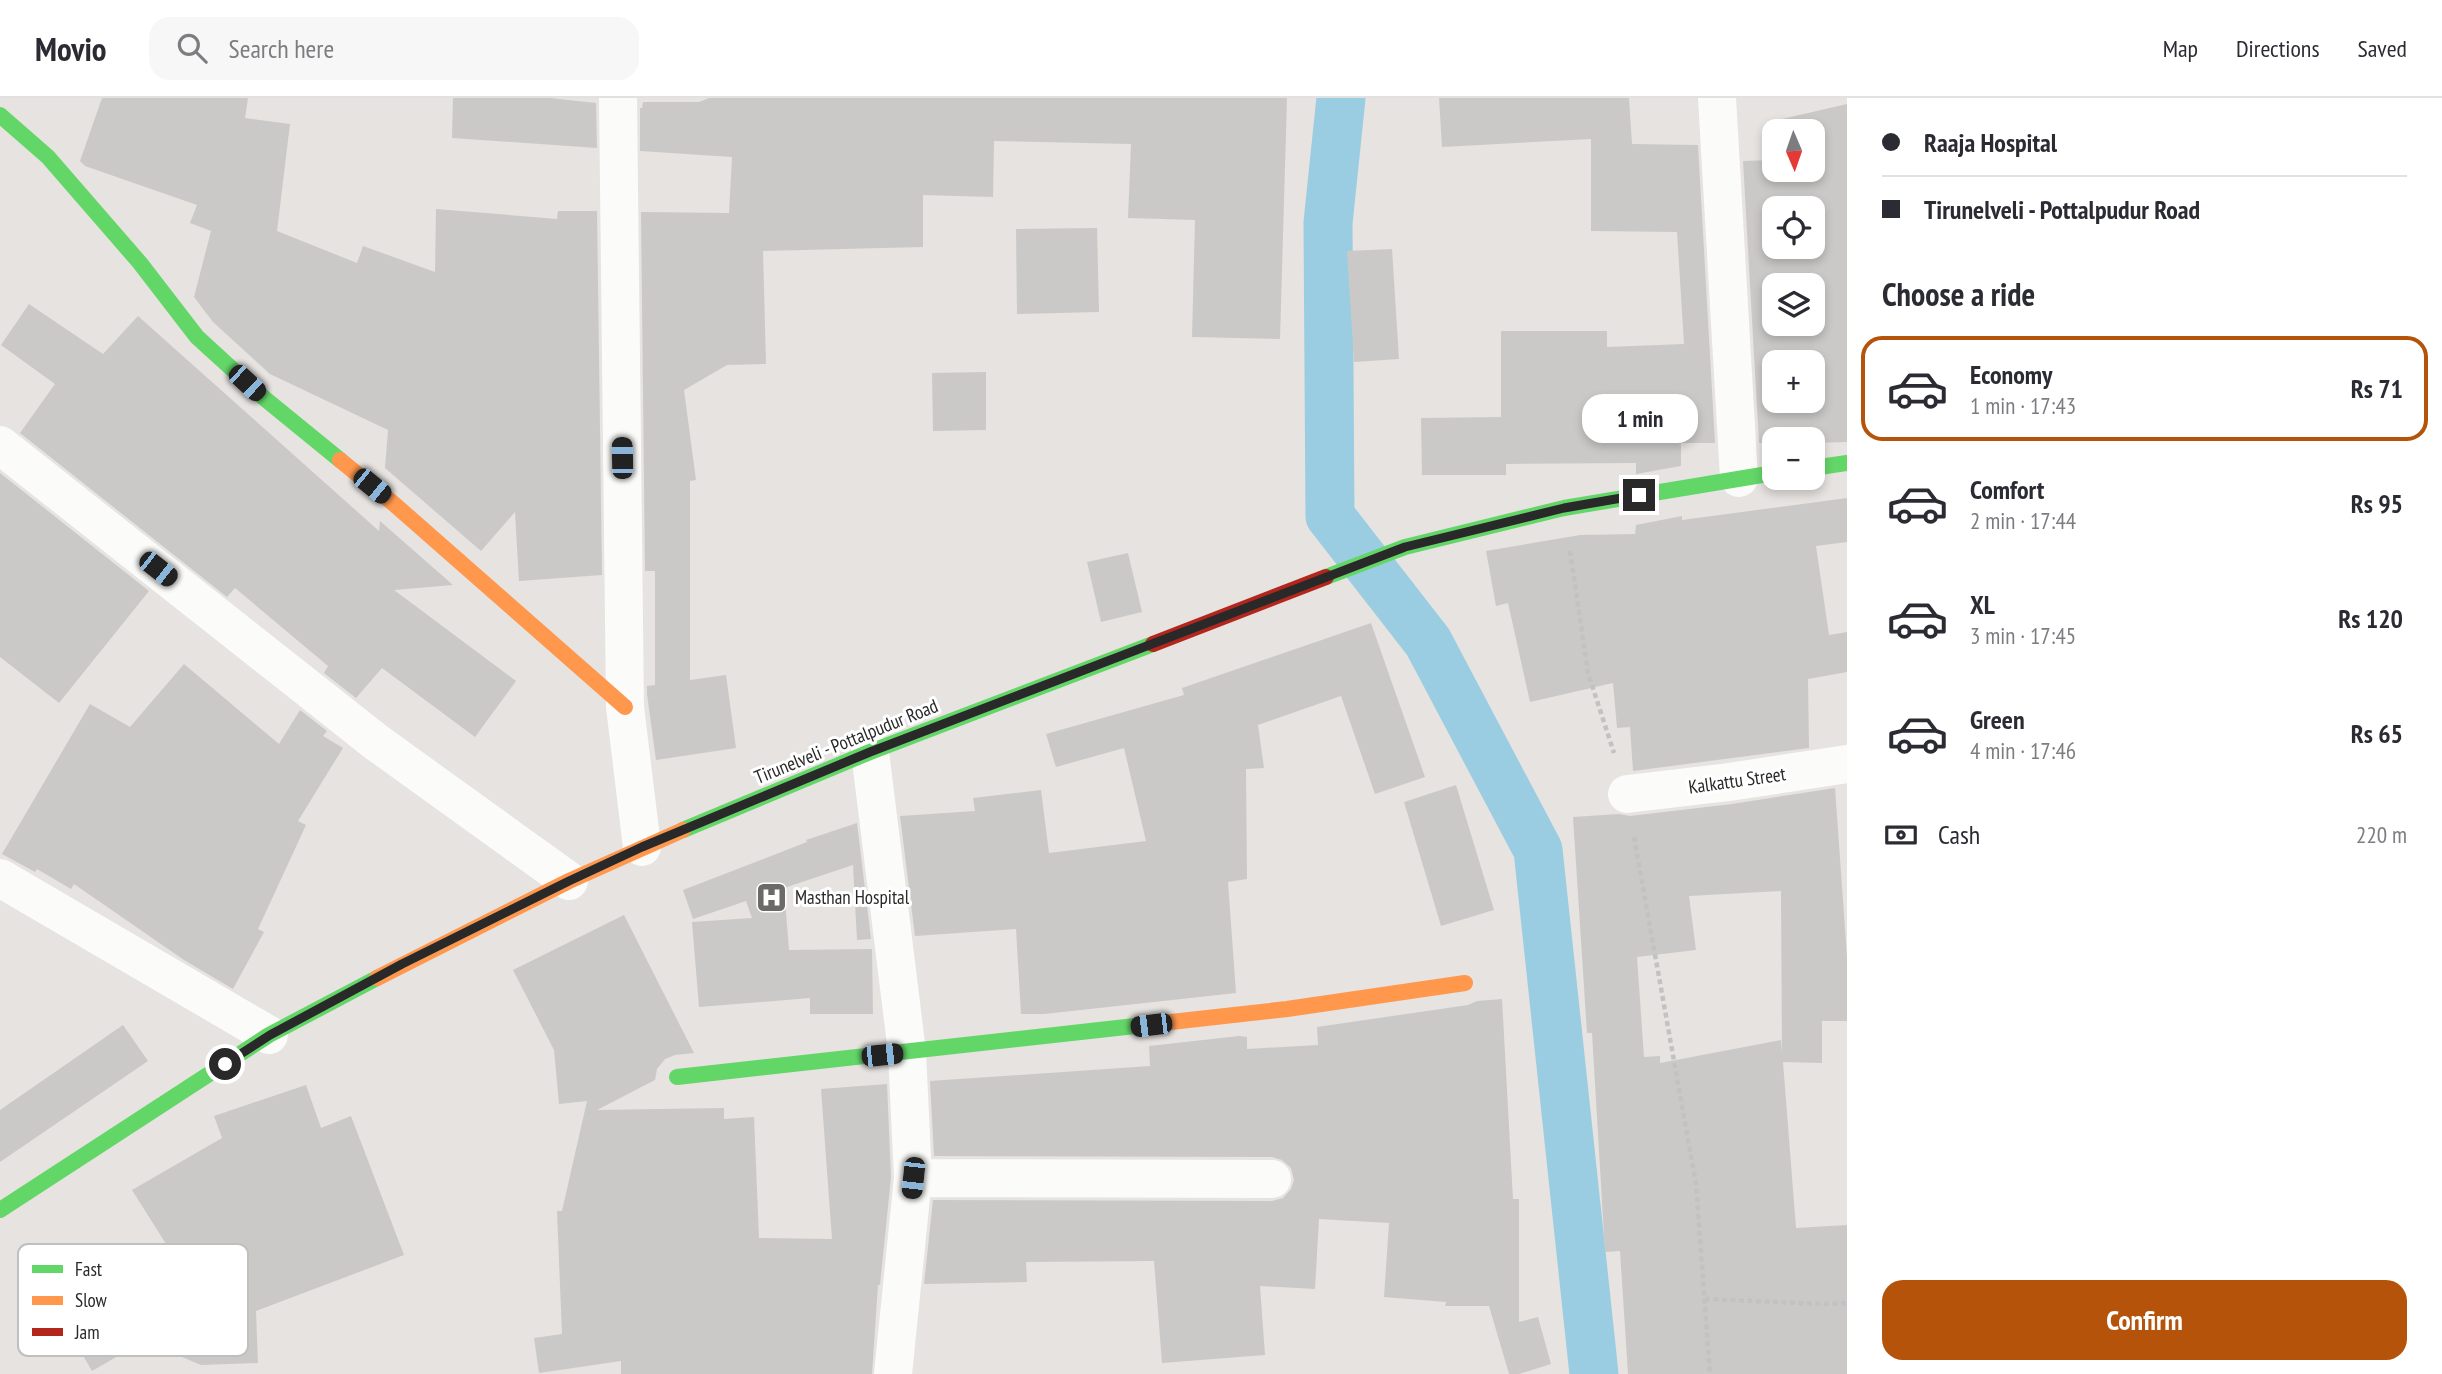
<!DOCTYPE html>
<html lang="en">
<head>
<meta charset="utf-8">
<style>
	body { margin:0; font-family:"PT Sans Narrow",sans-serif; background:#f7f7f7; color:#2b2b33; height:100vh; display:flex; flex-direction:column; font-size:26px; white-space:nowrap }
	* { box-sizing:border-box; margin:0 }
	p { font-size:23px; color:#7c7c81 }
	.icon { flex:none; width:38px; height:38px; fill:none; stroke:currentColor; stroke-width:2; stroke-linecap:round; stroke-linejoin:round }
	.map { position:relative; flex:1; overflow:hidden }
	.sheet { display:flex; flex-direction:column; background:#fff; width:595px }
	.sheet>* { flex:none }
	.banner { display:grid; align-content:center; height:154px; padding:0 35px; background:#fff }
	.needle { width:46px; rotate:178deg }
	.buttons { position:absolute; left:1762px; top:21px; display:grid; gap:14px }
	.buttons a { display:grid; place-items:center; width:63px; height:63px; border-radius:14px; background:#fff; box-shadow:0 4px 10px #0003; font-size:35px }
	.end { position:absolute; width:32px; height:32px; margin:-16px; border:9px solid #292929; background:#fff; box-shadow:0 0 0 4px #fff }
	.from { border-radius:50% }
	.bubble { position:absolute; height:49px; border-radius:21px; background:#fff; box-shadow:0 4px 10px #0003; font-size:23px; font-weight:700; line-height:49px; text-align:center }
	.car { position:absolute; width:21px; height:42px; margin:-21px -10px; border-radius:9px; box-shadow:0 0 5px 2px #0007; background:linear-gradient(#222 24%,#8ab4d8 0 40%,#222 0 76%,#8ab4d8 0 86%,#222 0) }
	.banner b { display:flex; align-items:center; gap:24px; height:66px; font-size:26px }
	.banner b+b { border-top:2px solid #e1e1e2 }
	.banner i { width:18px; height:18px; background:#2b2b33 }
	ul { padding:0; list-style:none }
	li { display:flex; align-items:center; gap:21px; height:105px; margin:0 14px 10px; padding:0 21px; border:4px solid transparent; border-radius:21px }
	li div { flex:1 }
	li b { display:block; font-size:26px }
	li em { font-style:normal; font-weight:700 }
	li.selected { border-color:#b45309 }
	li>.icon { width:63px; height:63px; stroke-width:1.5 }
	h2 { padding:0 35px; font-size:32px; line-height:84px }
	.pay { display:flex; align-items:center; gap:18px; height:77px; padding:0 35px; font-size:26px }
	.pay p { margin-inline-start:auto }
	.cta { display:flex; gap:14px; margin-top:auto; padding:14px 35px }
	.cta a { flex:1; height:80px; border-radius:21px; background:#b45309; color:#fff; font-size:28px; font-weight:700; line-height:80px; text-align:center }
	header { display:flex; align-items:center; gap:42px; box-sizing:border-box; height:98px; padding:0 35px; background:#fff; border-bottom:2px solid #e1e1e2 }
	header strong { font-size:33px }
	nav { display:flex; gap:38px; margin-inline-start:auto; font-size:24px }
	.search { width:490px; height:63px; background:#f7f7f7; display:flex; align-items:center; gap:18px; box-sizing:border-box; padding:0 24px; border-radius:21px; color:#7c7c81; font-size:26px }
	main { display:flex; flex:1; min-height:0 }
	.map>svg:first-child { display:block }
</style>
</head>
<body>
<header>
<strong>Movio</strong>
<div class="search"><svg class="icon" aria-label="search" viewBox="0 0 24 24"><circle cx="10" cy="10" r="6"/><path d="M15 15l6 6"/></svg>Search here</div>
<nav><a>Map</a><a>Directions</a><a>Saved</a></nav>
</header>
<main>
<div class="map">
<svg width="1847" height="1276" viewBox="0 0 1847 1276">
	<rect width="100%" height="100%" fill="#e6e3e0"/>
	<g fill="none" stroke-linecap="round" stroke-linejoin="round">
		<!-- canal -->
		<path stroke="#9acde1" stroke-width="49" d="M1341,0L1328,125L1330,418L1428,544L1538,752L1594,1276"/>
	</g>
	<!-- building -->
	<path fill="#cbc9c7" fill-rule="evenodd" d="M102,0H248L245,20L290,26L277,133L357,165L363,148L435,174L436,111L557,121L558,113H597L602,477L519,483L515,414L481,453L385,370L388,332L270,276L213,224L194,199L211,133L190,125L197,107L85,68L80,63Z
		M453,0H550L596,5L597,50L452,40Z
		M709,0H1287L1280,241L1192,239L1195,122L1128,120L1131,46L994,43L993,99L923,97V149L763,153L766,266L727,267L684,292L696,382L690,383V582L726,577L736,650L656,662L647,596V588L655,587V473H645L641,114L729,115L732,59L640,53V10H642L643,4H699Z
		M1439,0H1629L1632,46L1698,47L1715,345H1681V368L1636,376V365L1506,366V377H1422L1421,320L1501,319V233H1607V249L1684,246L1677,134L1591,133V41L1442,49Z
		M1847,6V344L1813,345V341H1774V345H1759L1743,63L1774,62V72H1813V33H1785L1782,21ZM1774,110H1813V149H1774ZM1774,187H1813V226H1774ZM1774,264H1813V303H1774Z
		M1097,130L1099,214L1017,216L1016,131Z
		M1392,151L1399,261L1354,264L1347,153Z
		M29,206L103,256L138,218L379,433L380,423L453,487L394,492L516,583L475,639L382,570L356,600L324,575L328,568L235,490L227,499L20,335L55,286L1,247Z
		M986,274V332L933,333L932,275Z
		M0,375L149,493L59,605L0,559Z
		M1847,400V444L1816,448L1829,537L1847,534V574L1808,581L1809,650L1633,673L1630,629L1617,630L1613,585L1530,604L1508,505L1496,508L1486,453L1580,437L1635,436L1636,427L1682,418V422Z
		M1128,455L1142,514L1101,524L1087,464Z
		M1371,525L1425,679L1375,696L1341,598L1258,627L1264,670L1246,671L1247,781L1228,784L1236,895L1044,916H1021L1016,831L915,838L900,718L975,713L973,700L1041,692L1049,755L1146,743L1124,650L1056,669L1046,636L1184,597L1182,590Z
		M184,566L279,646L300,612L327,633L323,638L343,650L298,723L306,727L258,831L264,834L233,891L184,862L74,786L71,791L37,771L35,774L2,756L90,606L130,629Z
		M1456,687L1494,812L1441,828L1404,704Z
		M1835,690L1847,859V923H1822V965L1783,964L1796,1130L1847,1127V1276H1628L1620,1153L1605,1154L1592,935H1587L1573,719L1619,716L1630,718L1732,706ZM1781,793L1782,955L1781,942L1660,965V958L1644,959L1637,859L1696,852L1689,798Z
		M857,725L871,841L857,842L853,767L784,790L789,852L872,851L873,916H810V900L699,909L692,824L752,820L746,803L693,821L683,792L807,744L806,742Z
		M624,817L694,955L675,957L665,961L657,971L655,982L597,1012L724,1010V1021L754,1019L759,1140L832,1141L821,991L887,986L891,1079L880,1187H878L872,1276H621V1263L539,1275L534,1240L562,1236L557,1113H562L587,1003L559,1006L554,952L513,872Z
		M1502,901L1513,1101H1519V1224L1538,1219L1551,1266L1519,1276H1509L1489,1208H1445L1446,1204L1384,1199L1389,1125L1319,1121L1315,1191L1260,1188L1265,1257L1162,1265L1154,1163L1026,1164L1027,1184L924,1186L933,1102L1272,1103L1283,1100L1291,1091L1294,1082L1291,1070L1282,1062L1272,1059L934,1058L930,983L1150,968L1149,948L1239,938L1247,939V951L1318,947L1317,929L1468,907L1477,903Z
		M123,927L148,963L0,1064V1012Z
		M306,987L321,1030L351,1018L404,1157L256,1213L258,1265L201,1267L144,1243L92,1273L34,1173L75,1149L98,1188L166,1146L132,1092L222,1040L214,1018Z"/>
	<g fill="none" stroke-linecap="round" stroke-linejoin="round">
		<!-- path -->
		<path stroke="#c3c2c2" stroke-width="4.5" stroke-dasharray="5 3.5" stroke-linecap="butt" d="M1570,453L1588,575L1614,655
			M1634,739L1696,1086L1710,1276
			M1705,1201L1824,1206L1847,1205"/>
		<!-- street -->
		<path stroke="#fbfbfa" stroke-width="38" d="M618,0L625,609L642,749
			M1717,0L1739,380
			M0,347L376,644L569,783
			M870,654L907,954L913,1080L893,1276
			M1627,696L1729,684L1847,666
			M0,780L269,937
			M913,1080L1272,1081"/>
		<!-- fast -->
		<path stroke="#63d668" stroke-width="16" d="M0,17L48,59L140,165L197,239L264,300L340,362
			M1813,370L1847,365
			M1326,479L1405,449L1564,410L1774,375
			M683,732L870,654L1153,546
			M677,979L1144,927
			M0,1112L269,937L377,880"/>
		<!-- slow -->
		<path stroke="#ff974d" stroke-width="16" d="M340,362L394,406L625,609
			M377,880L569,783L683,732
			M1144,927L1287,911L1465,885"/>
		<!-- jam -->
		<path stroke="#b3261e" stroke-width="16" d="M1153,546L1326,479"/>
	</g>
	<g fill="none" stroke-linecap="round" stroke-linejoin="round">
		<!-- route -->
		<path stroke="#292929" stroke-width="9" d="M225,966L270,937L402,866L569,783L642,749L870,654L1405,449L1564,410L1639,397"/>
	</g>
	<!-- icons -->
	<defs>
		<symbol id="hospital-square" viewBox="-11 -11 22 22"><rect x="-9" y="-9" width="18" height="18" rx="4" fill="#6b6a69" stroke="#fff"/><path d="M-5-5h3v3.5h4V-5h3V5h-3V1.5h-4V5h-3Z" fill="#fff"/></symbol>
	</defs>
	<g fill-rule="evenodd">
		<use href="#hospital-square" x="754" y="782" width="35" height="35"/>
	</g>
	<g text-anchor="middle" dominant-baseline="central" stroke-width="6" stroke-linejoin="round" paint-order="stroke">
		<!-- street labels -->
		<g font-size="19" fill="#292929" stroke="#fff">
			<text transform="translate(846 643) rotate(-22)">Tirunelveli - Pottalpudur Road</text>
			<text transform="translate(1737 682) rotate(-8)">Kalkattu Street</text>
		</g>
		<!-- poi labels -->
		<g font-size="19" fill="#292929" stroke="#fff" text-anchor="start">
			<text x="795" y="799">Masthan Hospital</text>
		</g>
	</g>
	<!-- legend -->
	<rect x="18" y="1146" width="230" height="112" rx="10" fill="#fff" stroke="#bfbfbf" stroke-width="2"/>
	<rect x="32" y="1167" width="31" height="8" fill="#63d668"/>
	<rect x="32" y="1198" width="31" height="9" fill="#ff974d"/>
	<rect x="32" y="1230" width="31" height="8" fill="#b3261e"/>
	<g font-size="19" fill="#292929">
		<text x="75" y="1178">Fast</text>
		<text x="75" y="1209">Slow</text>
		<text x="75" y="1241">Jam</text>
	</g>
</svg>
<div class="buttons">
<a><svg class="needle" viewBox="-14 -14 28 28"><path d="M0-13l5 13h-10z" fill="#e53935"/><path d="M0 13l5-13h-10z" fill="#7c7c81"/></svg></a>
<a><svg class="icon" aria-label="locate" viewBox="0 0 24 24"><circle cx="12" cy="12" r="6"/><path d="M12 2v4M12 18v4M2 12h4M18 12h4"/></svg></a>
<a><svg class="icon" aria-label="layers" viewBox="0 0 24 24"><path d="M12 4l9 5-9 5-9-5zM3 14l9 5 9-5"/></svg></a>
<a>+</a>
<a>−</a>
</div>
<i class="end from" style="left:225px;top:966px"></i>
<i class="end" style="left:1639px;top:397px"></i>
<div class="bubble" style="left:1582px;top:296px;width:116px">1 min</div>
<i class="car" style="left:247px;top:285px;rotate:133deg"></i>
<i class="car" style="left:622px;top:360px;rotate:359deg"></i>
<i class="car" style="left:372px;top:388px;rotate:129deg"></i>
<i class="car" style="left:158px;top:471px;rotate:128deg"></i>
<i class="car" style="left:1151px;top:927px;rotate:263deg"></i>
<i class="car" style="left:882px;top:957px;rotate:84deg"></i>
<i class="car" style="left:913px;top:1080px;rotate:186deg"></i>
</div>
<section class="sheet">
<div class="banner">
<b><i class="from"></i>Raaja Hospital</b>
<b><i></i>Tirunelveli - Pottalpudur Road</b>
</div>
<h2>Choose a ride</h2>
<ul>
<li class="selected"><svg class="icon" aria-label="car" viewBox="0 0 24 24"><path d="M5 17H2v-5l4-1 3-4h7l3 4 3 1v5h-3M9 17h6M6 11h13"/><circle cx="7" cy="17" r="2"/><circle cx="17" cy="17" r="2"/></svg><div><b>Economy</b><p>1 min · 17:43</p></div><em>Rs 71</em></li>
<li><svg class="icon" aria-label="car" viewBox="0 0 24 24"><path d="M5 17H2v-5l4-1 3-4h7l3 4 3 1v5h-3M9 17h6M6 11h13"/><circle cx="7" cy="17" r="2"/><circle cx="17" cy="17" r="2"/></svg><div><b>Comfort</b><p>2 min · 17:44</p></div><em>Rs 95</em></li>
<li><svg class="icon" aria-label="car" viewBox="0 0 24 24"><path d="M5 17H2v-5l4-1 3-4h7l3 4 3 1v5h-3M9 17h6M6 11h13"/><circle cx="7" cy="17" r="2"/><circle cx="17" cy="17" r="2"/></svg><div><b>XL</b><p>3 min · 17:45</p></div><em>Rs 120</em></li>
<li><svg class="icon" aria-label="car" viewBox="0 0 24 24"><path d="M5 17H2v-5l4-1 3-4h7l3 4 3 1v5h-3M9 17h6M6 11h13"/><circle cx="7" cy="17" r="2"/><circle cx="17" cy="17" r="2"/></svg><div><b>Green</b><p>4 min · 17:46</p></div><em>Rs 65</em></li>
</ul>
<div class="pay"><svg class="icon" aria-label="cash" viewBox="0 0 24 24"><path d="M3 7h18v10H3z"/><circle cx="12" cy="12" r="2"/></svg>Cash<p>220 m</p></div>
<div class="cta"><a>Confirm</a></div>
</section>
</main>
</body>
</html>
